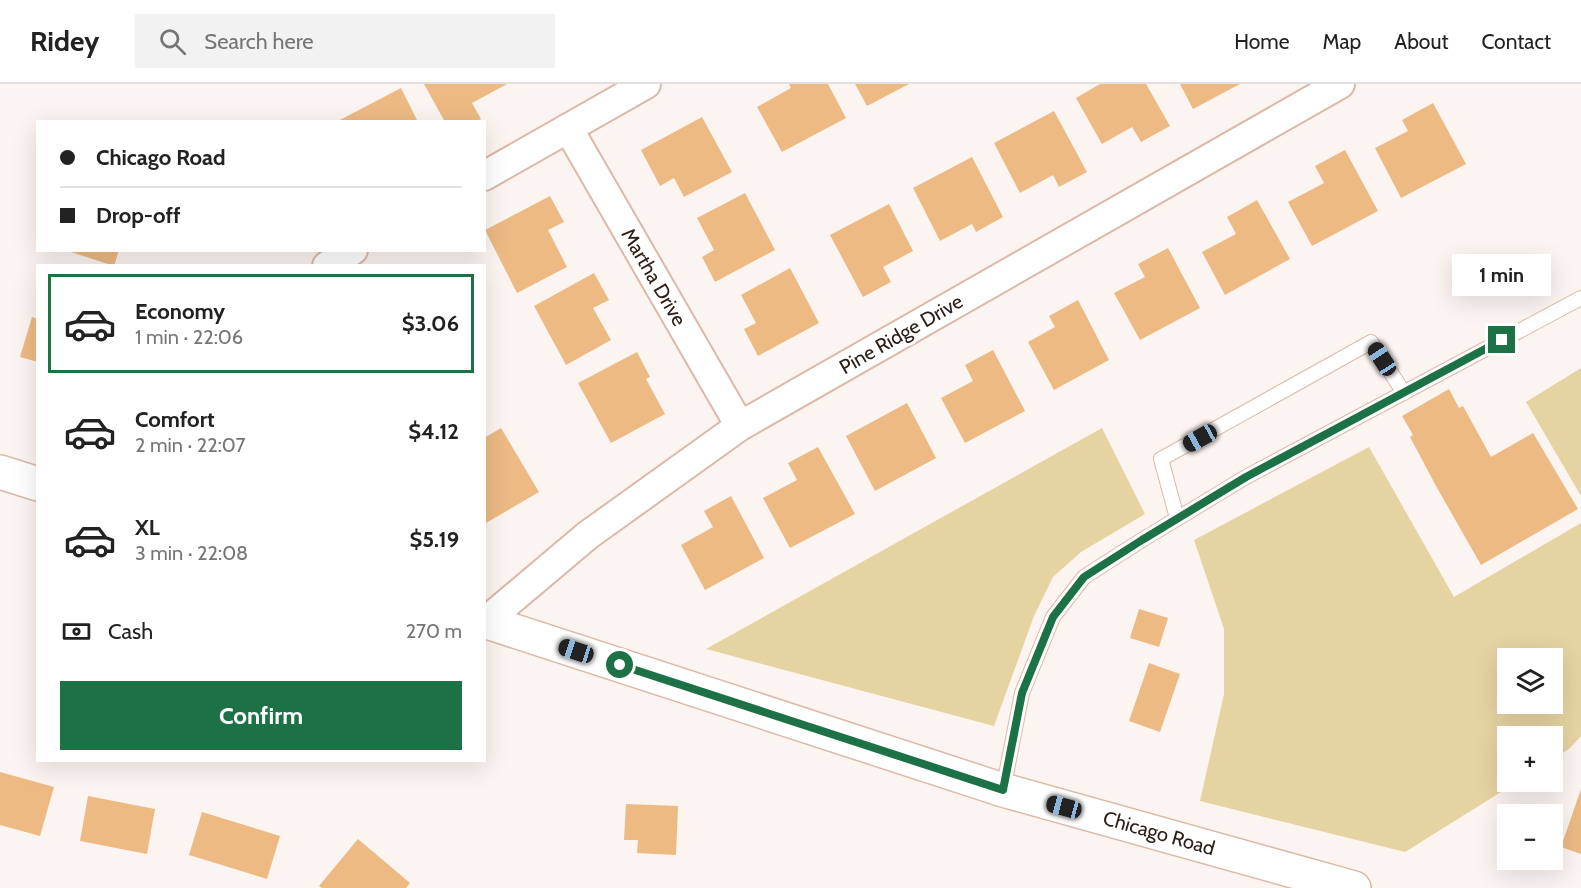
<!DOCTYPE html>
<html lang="en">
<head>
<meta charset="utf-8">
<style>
	body { margin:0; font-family:Cabin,sans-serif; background:#f2f2f2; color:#222; height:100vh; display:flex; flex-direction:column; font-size:22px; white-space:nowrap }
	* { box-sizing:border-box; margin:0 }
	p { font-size:20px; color:#767676 }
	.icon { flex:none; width:33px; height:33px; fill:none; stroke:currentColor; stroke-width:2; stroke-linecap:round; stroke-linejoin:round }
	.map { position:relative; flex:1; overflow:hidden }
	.sheet { position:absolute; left:36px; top:180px; width:450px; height:498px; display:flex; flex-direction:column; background:#fff; border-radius:0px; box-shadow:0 6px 24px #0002 }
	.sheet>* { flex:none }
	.top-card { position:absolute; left:36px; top:36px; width:450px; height:132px; border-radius:0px; box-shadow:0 6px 24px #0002; display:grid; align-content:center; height:132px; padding:0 24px; background:#fff }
	.controls { position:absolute; left:1497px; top:564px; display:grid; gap:12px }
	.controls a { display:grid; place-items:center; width:66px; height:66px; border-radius:0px; background:#fff; box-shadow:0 6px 24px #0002; font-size:30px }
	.end { position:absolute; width:27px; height:27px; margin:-14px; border:8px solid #1c7245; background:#fff; box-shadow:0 0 0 3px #fff }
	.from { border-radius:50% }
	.bubble { position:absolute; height:42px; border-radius:0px; background:#fff; box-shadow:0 6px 24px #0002; font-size:20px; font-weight:700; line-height:42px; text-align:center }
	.car { position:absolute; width:18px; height:36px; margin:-18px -9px; border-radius:8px; box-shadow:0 0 4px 2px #0007; background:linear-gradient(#222 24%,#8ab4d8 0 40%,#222 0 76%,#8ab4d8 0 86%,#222 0) }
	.top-card b { display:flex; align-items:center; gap:21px; height:57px; font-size:22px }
	.top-card b+b { border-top:2px solid #e0e0e0 }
	.top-card i { width:15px; height:15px; background:#222 }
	ul { padding:10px 0 0; list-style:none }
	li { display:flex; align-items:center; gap:18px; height:99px; margin:0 12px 9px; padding:0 12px; border:3px solid transparent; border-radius:0px }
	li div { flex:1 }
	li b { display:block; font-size:22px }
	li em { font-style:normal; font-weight:700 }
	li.active { border-color:#1c7245 }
	li>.icon { width:54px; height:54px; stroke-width:1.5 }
	.pay { display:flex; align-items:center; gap:15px; height:66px; padding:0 24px; font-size:22px }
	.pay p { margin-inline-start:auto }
	.cta { display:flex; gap:12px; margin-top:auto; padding:12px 24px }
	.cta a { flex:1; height:69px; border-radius:0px; background:#1c7245; color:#fff; font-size:24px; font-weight:700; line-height:69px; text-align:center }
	header { display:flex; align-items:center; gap:36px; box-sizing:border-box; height:84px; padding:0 30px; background:#fff; border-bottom:2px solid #e0e0e0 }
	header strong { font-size:28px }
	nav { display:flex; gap:33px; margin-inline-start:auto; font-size:21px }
	.search { width:420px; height:54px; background:#f2f2f2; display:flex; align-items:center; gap:15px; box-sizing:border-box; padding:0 21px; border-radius:0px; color:#767676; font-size:22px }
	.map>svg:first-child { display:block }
</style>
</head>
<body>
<header>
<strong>Ridey</strong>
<div class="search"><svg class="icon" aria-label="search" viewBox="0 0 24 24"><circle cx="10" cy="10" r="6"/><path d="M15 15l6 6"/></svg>Search here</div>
<nav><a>Home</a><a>Map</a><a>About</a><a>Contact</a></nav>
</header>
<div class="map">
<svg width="1581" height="804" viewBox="0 0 1581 804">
	<rect width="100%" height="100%" fill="#fcf4f0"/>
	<!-- green -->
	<path fill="#e6d3a2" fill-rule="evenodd" d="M1581,284V412L1526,318Z
		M1102,344L1145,430L1081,468L1053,493L1034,532L994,642L706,565Z
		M1369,363L1454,513L1581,439V652L1569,665L1553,675L1552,652H1508V698H1517L1405,768L1200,717L1224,610V545L1194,456ZM1552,574V620H1508V574Z"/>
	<!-- building -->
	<path fill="#edba84" d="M424,0H507L472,19L481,35L476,38H445Z
		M789,0H828L846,34L782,68L757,23L791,4Z
		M855,0H909L867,22Z
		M1100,0H1146L1170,42L1141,58L1132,43L1102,60L1076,14Z
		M1180,0H1240L1193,25Z
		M401,4L418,38H336Z
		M1433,19L1466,80L1401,114L1375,64L1408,47L1402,36Z
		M1054,27L1087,88L1059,103L1053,91L1020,109L994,59Z
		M702,33L732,88L684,113L674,94L660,102L641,66Z
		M1345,66L1378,127L1312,162L1288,118L1324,99L1315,82Z
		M972,73L1003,133L976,148L972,140L940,157L913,104Z
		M745,109L775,166L715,198L702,173L714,166L697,134Z
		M550,112L564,138L548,146L567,183L517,209L485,146Z
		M1257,116L1290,175L1225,211L1202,168L1236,150L1227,133Z
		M889,120L913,167L883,183L891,198L863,213L830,151Z
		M1168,164L1200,224L1140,256L1114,209L1145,193L1138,180Z
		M72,166H119L114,182L71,168Z
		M790,184L819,239L758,272L744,245L756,239L741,211Z
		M594,189L609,216L593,224L611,256L566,281L534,222Z
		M1078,216L1109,276L1054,306L1028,258L1055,243L1049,232Z
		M32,233L38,235V278L20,273Z
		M993,266L1025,327L965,359L941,314L973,297L965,281Z
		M637,268L650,293L646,295L665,330L611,359L578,299Z
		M1449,305L1459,324L1463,322L1491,373L1533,349L1578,425L1481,481L1436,402L1410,353L1413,351L1402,332Z
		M907,319L936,374L875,407L846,352Z
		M501,344L539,408L486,439L484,437V354Z
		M818,363L855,430L790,464L763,414L797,396L788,379Z
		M731,412L764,474L705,506L681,461L713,443L704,427Z
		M1139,525L1168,534L1159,563L1130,554Z
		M1149,579L1180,590L1160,648L1129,637Z
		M0,688L54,703L40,752L0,741Z
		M1581,705V770L1561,763Z
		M88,712L155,725L147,770L80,757Z
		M626,720L678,722L676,771L637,769L638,756H624Z
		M202,728L280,752L267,795L189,771Z
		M358,755L410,799L406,804H322L319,802Z"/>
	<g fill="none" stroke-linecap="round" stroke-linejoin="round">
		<defs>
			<path id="service" d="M1177,434L1161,375L1371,258L1404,309
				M1003,706L1022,609L1053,533L1084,493L1142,456L1246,393L1581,214"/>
			<path id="minor" d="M568,44L740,342
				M484,92L646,0
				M327,182L353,166
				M486,537L588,451L740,342L1340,0"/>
			<path id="tertiary" d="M0,388L38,400
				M484,537L1003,706L1354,804"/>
		</defs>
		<!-- service casing -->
		<use href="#service" stroke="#dcb9a8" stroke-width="16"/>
		<!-- minor casing -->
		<use href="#minor" stroke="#dcb9a8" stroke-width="32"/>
		<!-- tertiary casing -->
		<use href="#tertiary" stroke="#dcb9a8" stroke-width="36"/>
		<!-- service -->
		<use href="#service" stroke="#fff" stroke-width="14"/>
		<!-- minor -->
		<use href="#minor" stroke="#fff" stroke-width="28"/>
		<!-- tertiary -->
		<use href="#tertiary" stroke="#fff" stroke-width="33"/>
	</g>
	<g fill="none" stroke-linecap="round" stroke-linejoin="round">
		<!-- route -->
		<path stroke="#1c7245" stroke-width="8" d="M620,581L1003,706L1022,609L1053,533L1084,493L1142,456L1246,393L1502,256"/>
	</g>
	<g text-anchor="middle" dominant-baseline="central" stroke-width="6" stroke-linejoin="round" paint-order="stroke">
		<!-- street labels -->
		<g font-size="20" fill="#2d2019" stroke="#fff">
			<text transform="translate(654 193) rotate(60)">Martha Drive</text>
			<text transform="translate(901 250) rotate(-30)">Pine Ridge Drive</text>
			<text transform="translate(1159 749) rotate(16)">Chicago Road</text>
		</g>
	</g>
</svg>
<div class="controls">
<a><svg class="icon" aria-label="layers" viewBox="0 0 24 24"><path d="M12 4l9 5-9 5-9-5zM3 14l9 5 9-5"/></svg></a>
<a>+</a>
<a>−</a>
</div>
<i class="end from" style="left:620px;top:581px"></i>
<i class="end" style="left:1502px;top:256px"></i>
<div class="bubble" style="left:1452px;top:170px;width:99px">1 min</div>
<i class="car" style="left:1382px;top:275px;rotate:327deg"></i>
<i class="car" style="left:1200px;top:354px;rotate:241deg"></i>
<i class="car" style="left:576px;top:567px;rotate:288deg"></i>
<i class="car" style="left:1064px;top:723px;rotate:285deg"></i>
<div class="top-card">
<b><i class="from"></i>Chicago Road</b>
<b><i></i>Drop-off</b>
</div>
<section class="sheet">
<ul>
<li class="active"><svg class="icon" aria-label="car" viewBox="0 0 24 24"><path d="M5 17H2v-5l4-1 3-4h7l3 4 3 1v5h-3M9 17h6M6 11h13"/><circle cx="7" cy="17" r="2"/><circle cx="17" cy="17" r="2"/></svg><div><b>Economy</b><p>1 min · 22:06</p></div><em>$3.06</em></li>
<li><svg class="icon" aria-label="car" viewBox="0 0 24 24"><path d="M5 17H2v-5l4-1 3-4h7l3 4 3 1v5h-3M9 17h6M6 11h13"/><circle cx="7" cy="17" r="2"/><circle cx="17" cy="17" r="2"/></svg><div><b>Comfort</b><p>2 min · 22:07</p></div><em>$4.12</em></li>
<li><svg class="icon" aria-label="car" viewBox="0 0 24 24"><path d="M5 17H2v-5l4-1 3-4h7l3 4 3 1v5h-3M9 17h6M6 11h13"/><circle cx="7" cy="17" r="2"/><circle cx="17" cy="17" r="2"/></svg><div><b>XL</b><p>3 min · 22:08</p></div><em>$5.19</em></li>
</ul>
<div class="pay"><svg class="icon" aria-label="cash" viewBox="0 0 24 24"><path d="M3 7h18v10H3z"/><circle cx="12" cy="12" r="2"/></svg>Cash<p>270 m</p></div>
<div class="cta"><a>Confirm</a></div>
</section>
</div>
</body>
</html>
